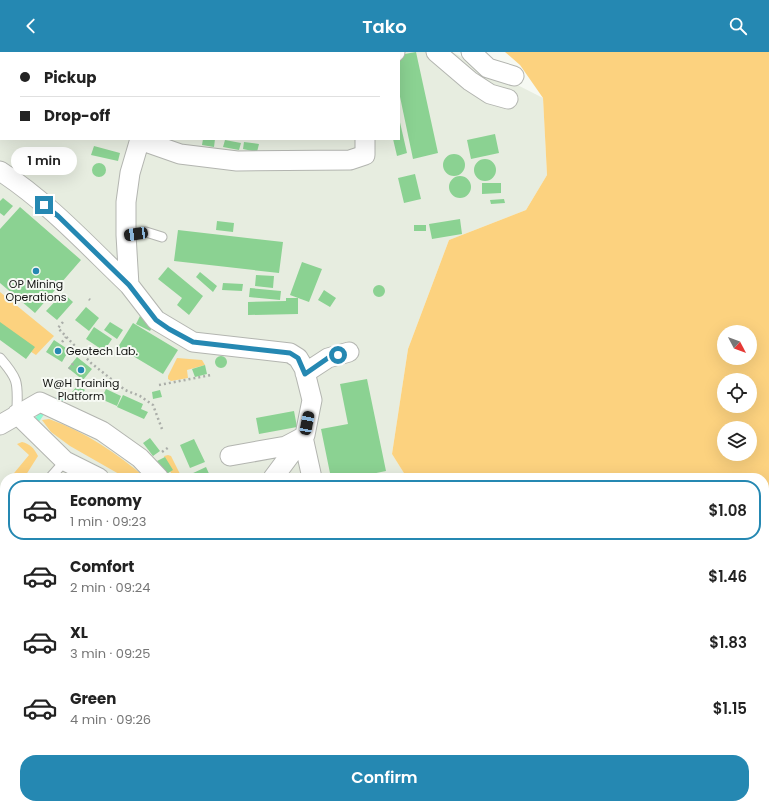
<!DOCTYPE html>
<html lang="en">
<head>
<meta charset="utf-8">
<style>
	body { margin:0; font-family:Poppins,sans-serif; background:#f6f6f6; color:#222; height:100vh; display:flex; flex-direction:column; font-size:15px; white-space:nowrap }
	* { box-sizing:border-box; margin:0 }
	p { font-size:13px; color:#767676 }
	.icon { flex:none; width:22px; height:22px; fill:none; stroke:currentColor; stroke-width:2; stroke-linecap:round; stroke-linejoin:round }
	.map { position:relative; flex:1; overflow:hidden }
	.details { position:absolute; left:0px; top:421px; width:769px; height:336px; display:flex; flex-direction:column; background:#fff; border-radius:16px 16px 0 0; box-shadow:0 4px 16px #0002 }
	.details>* { flex:none }
	.banner { position:absolute; left:0px; top:0px; width:400px; height:88px; box-shadow:0 4px 16px #0002; display:grid; align-content:center; height:88px; padding:0 20px; background:#fff }
	.needle { width:26px; rotate:131deg }
	.tools { position:absolute; left:717px; top:273px; display:grid; gap:8px }
	.tools a { display:grid; place-items:center; width:40px; height:40px; border-radius:50%; background:#fff; box-shadow:0 4px 16px #0002; font-size:20px }
	.end { position:absolute; width:18px; height:18px; margin:-9px; border:5px solid #2588b2; background:#fff; box-shadow:0 0 0 2px #fff }
	.from { border-radius:50% }
	.bubble { position:absolute; height:28px; border-radius:14px; background:#fff; box-shadow:0 4px 16px #0002; font-size:13px; font-weight:600; line-height:28px; text-align:center }
	.car { position:absolute; width:12px; height:24px; margin:-12px -6px; border-radius:5px; box-shadow:0 0 3px 1px #0007; background:linear-gradient(#222 24%,#8ab4d8 0 40%,#222 0 76%,#8ab4d8 0 86%,#222 0) }
	.banner b { display:flex; align-items:center; gap:14px; height:38px; font-size:15px }
	.banner b+b { border-top:1px solid #e0e0e0 }
	.banner i { width:10px; height:10px; background:#222 }
	ul { padding:7px 0 0; list-style:none }
	li { display:flex; align-items:center; gap:12px; height:60px; margin:0 8px 6px; padding:0 12px; border:2px solid transparent; border-radius:16px }
	li div { flex:1 }
	li b { display:block; font-size:15px }
	li em { font-style:normal; font-weight:600 }
	li.current { border-color:#2588b2 }
	li>.icon { width:36px; height:36px; stroke-width:1.5 }
	.button { display:flex; gap:8px; margin-top:auto; padding:8px 20px }
	.button a { flex:1; height:46px; border-radius:16px; background:#2588b2; color:#fff; font-size:16px; font-weight:600; line-height:46px; text-align:center }
	header { display:flex; justify-content:space-between; align-items:center; height:52px; padding:0 20px; background:#2588b2; color:#fff; font-size:18px; font-weight:600 }
	.map>svg:first-child { display:block }
</style>
</head>
<body>
<header><svg class="icon" aria-label="back" viewBox="0 0 24 24"><path d="M15 5l-7 7 7 7"/></svg>Tako<svg class="icon" aria-label="search" viewBox="0 0 24 24"><circle cx="10" cy="10" r="6"/><path d="M15 15l6 6"/></svg></header>
<div class="map">
<svg width="769" height="757" viewBox="0 0 769 757">
	<rect width="100%" height="100%" fill="#f6f9f3"/>
	<!-- built -->
	<path fill="#e7ede0" d="M114,0H452L543,46L547,123L526,158L449,188L408,297L392,402L407,426H5V668H0V43L1,87H399V1H112Z"/>
	<!-- green -->
	<path fill="#fcd27f" fill-rule="evenodd" d="M505,0H769V757H237L240,752H764V426H407L392,402L408,297L449,188L526,158L547,123L543,46L520,13ZM724,280H750V306H724ZM724,328H750V354H724ZM724,376H750V402H724Z
		M0,240L54,284L36,303L0,280Z
		M177,306L202,308L205,313L187,318L188,326L171,329L168,327V324Z
		M49,367C86,380 116,401 146,426H126L70,394L51,380L42,368Z
		M22,390C30,392 34,396 38,404L24,426H10L29,403L17,392Z
		M168,403L171,404L182,426H173L164,404Z"/>
	<g fill="none" stroke-linecap="round" stroke-linejoin="round">
		<!-- stream -->
		<path stroke="#8ef9d2" stroke-width="5" d="M56,349L60,346H63
			M37,368L42,361"/>
	</g>
	<!-- building -->
	<path fill="#8bd292" d="M416,0L438,101L413,107L399,40V3Z
		M399,66L407,101L397,104L393,87H399Z
		M495,82L499,101L471,107L467,88Z
		M203,87H215L214,95L202,93Z
		M225,88L241,91L239,98L223,95Z
		M244,90L259,92L257,100L243,97Z
		M94,94L120,101L118,109L91,103Z
		M443 113a11 11 0 1 1 22 0a11 11 0 1 1-22 0Z
		M474 118a11 11 0 1 1 22 0a11 11 0 1 1-22 0Z
		M92 118a7 7 0 1 1 14 0a7 7 0 1 1-14 0Z
		M415,122L421,147L404,151L398,126Z
		M449 135a11 11 0 1 1 22 0a11 11 0 1 1-22 0Z
		M482,131H501V141L482,142Z
		M3,146L13,154L4,164L0,161V149Z
		M504,147L505,151L491,152L490,148Z
		M20,155L81,208L35,261L0,231V177Z
		M460,167L462,182L432,187L429,172Z
		M217,169L234,171L233,180L216,178Z
		M414,173H426V179H414Z
		M178,178L283,190L279,221L174,209Z
		M302,210L322,217L309,250L290,243Z
		M168,215L203,244L189,263L177,253L182,246L158,227Z
		M200,220L217,234L213,240L196,225Z
		M256,223L274,224L273,236L255,234Z
		M223,231L243,232L242,239L222,238Z
		M373 239a6 6 0 1 1 12 0a6 6 0 1 1-12 0Z
		M250,236L281,239L280,248L249,245Z
		M324,238L336,246L330,255L318,248Z
		M63,241L73,250L57,268L46,259Z
		M286,246H298V262L248,263V250L286,249Z
		M86,255L99,266L89,279L75,268Z
		M140,264L154,272L150,279L136,272Z
		M0,270L35,295L26,307L0,288Z
		M110,270L123,278L117,287L104,278Z
		M133,271L178,298L163,322L118,295Z
		M94,275L112,287L104,299L86,287Z
		M54,288L69,298L62,310L46,300Z
		M215 310a6 6 0 1 1 12 0a6 6 0 1 1-12 0Z
		M77,305L92,317L83,328L68,316Z
		M205,313L207,322L195,325L192,317Z
		M367,327L386,419L352,426H331L321,377L348,372L340,332Z
		M78,333L85,338L79,345L72,340Z
		M106,337L121,344L117,354L101,347Z
		M160,338L162,345L153,347L152,340Z
		M123,343L143,352L141,357L148,360L144,367L117,355Z
		M294,359L297,375L259,382L256,366Z
		M150,386L160,399L153,404L143,391Z
		M194,387L205,410L190,416L180,393Z
		M165,405L173,418L165,423L157,409Z
		M206,415L211,426H193L191,422Z"/>
	<g fill="none" stroke-linecap="round" stroke-linejoin="round">
		<defs>
			<path id="service" d="M126,183L146,180L162,185
				M0,306C21,330 17,332 17,362
				M50,426L65,409
				M0,493L5,482
				M0,526L5,538
				M0,577L5,570"/>
			<path id="minor" d="M436,0L470,29L490,42L508,47
				M471,0L488,16L514,24
				M164,1V0
				M390,1L395,0
				M140,87L130,121L126,150V183L129,233L156,268L193,290L290,301L298,306L304,316L312,348L305,383L273,426
				M140,88L180,102L237,109L350,108L365,103V87
				M0,119C48,150 88,194 129,233
				M305,321L328,306L349,300
				M17,362L65,409L99,426
				M0,373L40,350L102,379L140,406L159,426
				M230,404L286,394L303,385L312,426
				M0,745H5"/>
		</defs>
		<!-- service casing -->
		<use href="#service" stroke="#b3b5b0" stroke-width="11"/>
		<!-- minor casing -->
		<use href="#minor" stroke="#b3b5b0" stroke-width="21"/>
		<!-- path -->
		<path stroke="#abaea9" stroke-width="2.5" stroke-dasharray="2 3" stroke-linecap="butt" d="M89,247L90,248
			M63,270L58,276L91,311L125,338L140,344L153,353L162,377
			M62,290L66,285
			M69,317L75,309
			M159,333L211,323
			M162,400L169,395
			M764,658L769,655"/>
		<!-- service -->
		<use href="#service" stroke="#fff" stroke-width="9"/>
		<!-- minor -->
		<use href="#minor" stroke="#fff" stroke-width="19"/>
	</g>
	<g fill="none" stroke-linecap="round" stroke-linejoin="round">
		<!-- route -->
		<path stroke="#2588b2" stroke-width="5" d="M44,153L58,164L129,233L156,268L169,277L193,290L290,301L298,306L305,322L328,306L338,303"/>
	</g>
	<!-- markers -->
	<g fill="#2588b2" stroke="#f6f9f3" stroke-width="1.5">
		<circle cx="36" cy="219" r="4"/>
		<circle cx="58" cy="299" r="4"/>
		<circle cx="81" cy="318" r="4"/>
	</g>
	<g text-anchor="middle" dominant-baseline="central" stroke-width="4" stroke-linejoin="round" paint-order="stroke">
		<!-- poi labels -->
		<g font-size="11" fill="#141513" stroke="#f6f9f3">
			<text x="36" y="232">OP Mining<tspan x="36" dy="13">Operations</tspan></text>
			<text x="66" y="299" text-anchor="start">Geotech Lab.</text>
			<text x="81" y="331">W@H Training<tspan x="81" dy="13">Platform</tspan></text>
		</g>
	</g>
</svg>
<div class="tools">
<a><svg class="needle" viewBox="-14 -14 28 28"><path d="M0-13l5 13h-10z" fill="#e53935"/><path d="M0 13l5-13h-10z" fill="#767676"/></svg></a>
<a><svg class="icon" aria-label="locate" viewBox="0 0 24 24"><circle cx="12" cy="12" r="6"/><path d="M12 2v4M12 18v4M2 12h4M18 12h4"/></svg></a>
<a><svg class="icon" aria-label="layers" viewBox="0 0 24 24"><path d="M12 4l9 5-9 5-9-5zM3 14l9 5 9-5"/></svg></a>
</div>
<i class="end from" style="left:338px;top:303px"></i>
<i class="end" style="left:44px;top:153px"></i>
<div class="bubble" style="left:11px;top:95px;width:66px">1 min</div>
<i class="car" style="left:136px;top:182px;rotate:262deg"></i>
<i class="car" style="left:307px;top:371px;rotate:11deg"></i>
<div class="banner">
<b><i class="from"></i>Pickup</b>
<b><i></i>Drop-off</b>
</div>
<section class="details">
<ul>
<li class="current"><svg class="icon" aria-label="car" viewBox="0 0 24 24"><path d="M5 17H2v-5l4-1 3-4h7l3 4 3 1v5h-3M9 17h6M6 11h13"/><circle cx="7" cy="17" r="2"/><circle cx="17" cy="17" r="2"/></svg><div><b>Economy</b><p>1 min · 09:23</p></div><em>$1.08</em></li>
<li><svg class="icon" aria-label="car" viewBox="0 0 24 24"><path d="M5 17H2v-5l4-1 3-4h7l3 4 3 1v5h-3M9 17h6M6 11h13"/><circle cx="7" cy="17" r="2"/><circle cx="17" cy="17" r="2"/></svg><div><b>Comfort</b><p>2 min · 09:24</p></div><em>$1.46</em></li>
<li><svg class="icon" aria-label="car" viewBox="0 0 24 24"><path d="M5 17H2v-5l4-1 3-4h7l3 4 3 1v5h-3M9 17h6M6 11h13"/><circle cx="7" cy="17" r="2"/><circle cx="17" cy="17" r="2"/></svg><div><b>XL</b><p>3 min · 09:25</p></div><em>$1.83</em></li>
<li><svg class="icon" aria-label="car" viewBox="0 0 24 24"><path d="M5 17H2v-5l4-1 3-4h7l3 4 3 1v5h-3M9 17h6M6 11h13"/><circle cx="7" cy="17" r="2"/><circle cx="17" cy="17" r="2"/></svg><div><b>Green</b><p>4 min · 09:26</p></div><em>$1.15</em></li>
</ul>
<div class="button"><a>Confirm</a></div>
</section>
</div>
</body>
</html>
